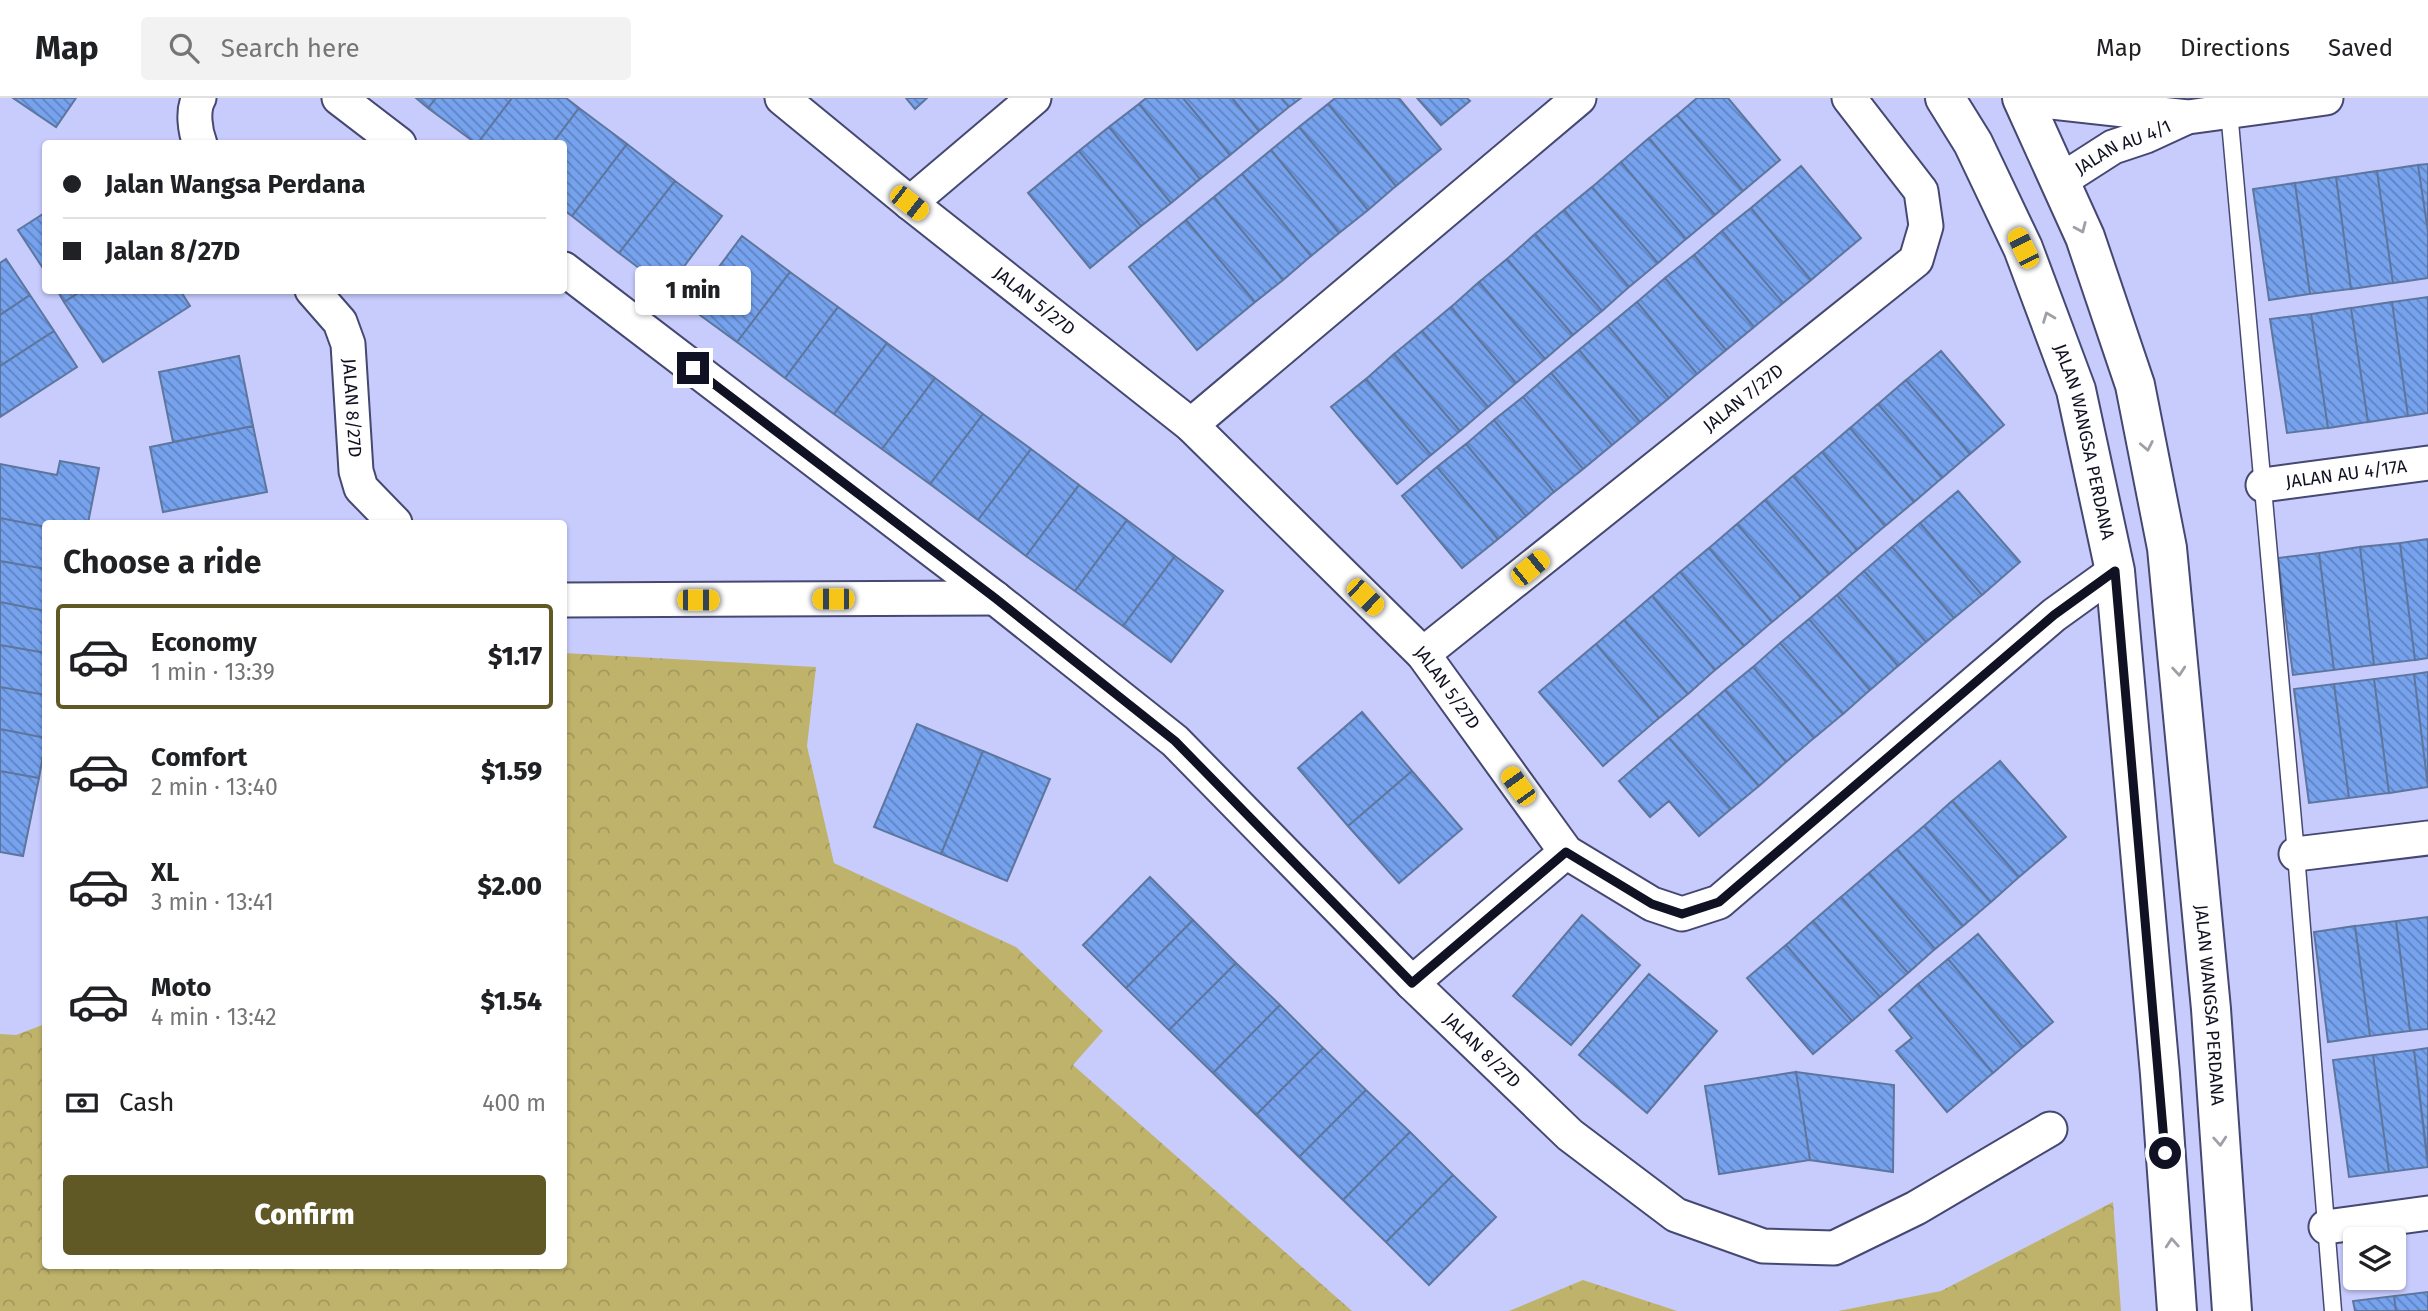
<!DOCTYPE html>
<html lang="en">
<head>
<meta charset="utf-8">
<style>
	body { margin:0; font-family:"Fira Sans",sans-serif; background:#f2f2f2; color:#202124; height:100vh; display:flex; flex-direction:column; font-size:26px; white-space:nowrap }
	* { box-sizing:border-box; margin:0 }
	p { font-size:23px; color:#757577 }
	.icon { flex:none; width:38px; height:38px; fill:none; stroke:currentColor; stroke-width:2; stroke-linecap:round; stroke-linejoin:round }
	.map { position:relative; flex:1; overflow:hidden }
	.side { position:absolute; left:42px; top:422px; width:525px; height:749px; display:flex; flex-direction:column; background:#fff; border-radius:7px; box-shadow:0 2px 5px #0004 }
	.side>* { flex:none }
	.banner { position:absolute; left:42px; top:42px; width:525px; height:154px; border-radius:7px; box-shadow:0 2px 5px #0004; display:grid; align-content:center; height:154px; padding:0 21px; background:#fff }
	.controls { position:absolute; left:2343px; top:1129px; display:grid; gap:14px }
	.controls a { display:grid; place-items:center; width:63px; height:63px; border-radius:7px; background:#fff; box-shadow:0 2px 5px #0004; font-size:35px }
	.end { position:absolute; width:32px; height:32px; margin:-16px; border:9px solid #101122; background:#fff; box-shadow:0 0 0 4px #fff }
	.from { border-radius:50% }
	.bubble { position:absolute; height:49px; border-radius:7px; background:#fff; box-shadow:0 2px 5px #0004; font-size:23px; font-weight:800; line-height:49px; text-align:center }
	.car { position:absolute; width:21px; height:42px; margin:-21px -10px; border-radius:9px; box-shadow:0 0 5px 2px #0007; background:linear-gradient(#f5c518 24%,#345 0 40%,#f5c518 0 76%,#345 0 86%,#f5c518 0) }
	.banner b { display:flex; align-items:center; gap:24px; height:66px; font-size:26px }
	.banner b+b { border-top:2px solid #e0e0e0 }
	.banner i { width:18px; height:18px; background:#202124 }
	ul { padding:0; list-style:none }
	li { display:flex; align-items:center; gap:21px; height:105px; margin:0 14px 10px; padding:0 7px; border:4px solid transparent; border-radius:7px }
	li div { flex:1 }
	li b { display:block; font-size:26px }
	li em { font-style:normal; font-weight:800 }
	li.selected { border-color:#615925 }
	li>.icon { width:63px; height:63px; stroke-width:1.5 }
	h2 { padding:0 21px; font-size:32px; line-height:84px }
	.pay { display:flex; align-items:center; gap:18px; height:77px; padding:0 21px; font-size:26px }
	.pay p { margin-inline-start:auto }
	.cta { display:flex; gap:14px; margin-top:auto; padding:14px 21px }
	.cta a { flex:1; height:80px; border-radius:7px; background:#615925; color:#fff; font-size:28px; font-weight:800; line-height:80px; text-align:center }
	header { display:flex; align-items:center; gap:42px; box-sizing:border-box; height:98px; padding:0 35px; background:#fff; border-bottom:2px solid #e0e0e0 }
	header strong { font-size:33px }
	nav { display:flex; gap:38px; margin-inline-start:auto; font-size:24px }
	.search { width:490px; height:63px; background:#f2f2f2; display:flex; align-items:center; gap:18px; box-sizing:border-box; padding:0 24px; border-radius:7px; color:#757577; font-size:26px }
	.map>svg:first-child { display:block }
</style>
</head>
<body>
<header>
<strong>Map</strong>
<div class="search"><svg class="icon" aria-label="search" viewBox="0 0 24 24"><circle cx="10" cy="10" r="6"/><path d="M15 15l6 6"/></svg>Search here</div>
<nav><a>Map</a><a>Directions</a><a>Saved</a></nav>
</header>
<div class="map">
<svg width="2428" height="1213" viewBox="0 0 2428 1213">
	<defs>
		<pattern id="forest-crowns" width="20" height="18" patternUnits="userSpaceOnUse" patternTransform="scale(1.75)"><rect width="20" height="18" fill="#bfb36b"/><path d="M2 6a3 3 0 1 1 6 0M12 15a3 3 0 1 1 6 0" fill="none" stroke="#a3995c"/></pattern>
		<pattern id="building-back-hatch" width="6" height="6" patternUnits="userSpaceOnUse" patternTransform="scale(1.75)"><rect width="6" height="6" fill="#76a2ee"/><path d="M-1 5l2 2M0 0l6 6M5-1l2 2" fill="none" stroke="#5f83c0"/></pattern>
	</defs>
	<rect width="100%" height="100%" fill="#c7ccfd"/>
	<!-- forest -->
	<path fill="url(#forest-crowns)" d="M564,555L816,569L807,648L834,765L1016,849L1103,933L1073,967L1352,1213H0V936L16,937L45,926L46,1167H564Z
		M2113,1104L2121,1213H1838L1941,1193Z
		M1583,1182L1677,1213H1509Z"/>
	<!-- building -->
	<path fill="url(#building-back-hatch)" stroke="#5e769d" stroke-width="2" d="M13,0H76L56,29Z
		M416,0H436L428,10Z
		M436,0H512L477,46L428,10Z
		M512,0H566L579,10L552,46H477Z
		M906,0H927L915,11Z
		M1146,0H1183L1230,57L1200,81L1139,6Z
		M1183,0H1232L1259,33L1230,57Z
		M1232,0H1281L1289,9L1259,33Z
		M1281,0H1301L1289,9Z
		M1335,0H1399L1441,51L1396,88L1328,6Z
		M1417,0H1467L1470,3L1441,27Z
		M1697,0H1728L1780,62L1743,93L1677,17Z
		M1139,6L1200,81L1171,105L1109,29Z
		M1328,6L1396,88L1368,112L1299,29Z
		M579,10L627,46L572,118L564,112V46H552Z
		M1677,17L1743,93L1715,117L1649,40Z
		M1109,29L1171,105L1141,128L1079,53Z
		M1299,29L1368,112L1339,135L1271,52Z
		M1649,40L1715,117L1686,141L1621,64Z
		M627,46L675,83L619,155L572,118Z
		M1271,52L1339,135L1311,158L1242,76Z
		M1079,53L1141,128L1090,170L1028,95Z
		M1621,64L1686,141L1658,165L1592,89Z
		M2428,66V134L2418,67Z
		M2418,67L2428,134V180L2393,185L2377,73Z
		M1801,68L1861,140L1811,182L1751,110Z
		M2377,73L2393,185L2351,191L2336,79Z
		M1242,76L1311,158L1283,182L1214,99Z
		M2336,79L2351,191L2310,196L2295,85Z
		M675,83L722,118L667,191L619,155Z
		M2295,85L2310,196L2269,202L2253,91Z
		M1592,89L1658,165L1629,189L1564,112Z
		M1214,99L1283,182L1255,204L1186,122Z
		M1751,110L1811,182L1783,205L1722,133Z
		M1564,112L1629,189L1602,213L1535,136Z
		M46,114V175L18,132Z
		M1186,122L1255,204L1197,252L1129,169Z
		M1722,133L1783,205L1754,229L1694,157Z
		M1535,136L1602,213L1573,237L1507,161Z
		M742,138L790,174L737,244L689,209Z
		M1694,157L1754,229L1726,252L1665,180Z
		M6,161L30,197L0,217V165Z
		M1507,161L1573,237L1545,261L1479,184Z
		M790,174L838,209L785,280L737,244Z
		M1665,180L1726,252L1697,276L1637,204Z
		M1479,184L1545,261L1516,285L1451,209Z
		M57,192H83L64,204Z
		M83,192H180L190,208L103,264L64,204Z
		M30,197L54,233L0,268V217Z
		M2428,199V315L2408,318L2392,204Z
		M1637,204L1697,276L1669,300L1608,228Z
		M2392,204L2408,318L2368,324L2351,210Z
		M838,209L887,245L834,316L785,280Z
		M1451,209L1516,285L1488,309L1422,233Z
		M2351,210L2368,324L2328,330L2311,216Z
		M2311,216L2328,330L2287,335L2270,221Z
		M1608,228L1669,300L1640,324L1579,252Z
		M54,233L77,269L0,319V268Z
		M1422,233L1488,309L1460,333L1394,256Z
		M887,245L935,280L882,351L834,316Z
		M1579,252L1640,324L1612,347L1551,275Z
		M1941,253L2004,327L1970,356L1906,282Z
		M1394,256L1460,333L1431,357L1366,281Z
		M239,258L253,328L173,344L159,274Z
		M1551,275L1612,347L1583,371L1523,299Z
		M935,280L983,316L930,386L882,351Z
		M1366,281L1431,357L1397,386L1331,309Z
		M1906,282L1970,356L1942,380L1878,306Z
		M1523,299L1583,371L1554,394L1494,322Z
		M1878,306L1942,380L1914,404L1850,330Z
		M983,316L1031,351L978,422L930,386Z
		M1494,322L1554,394L1526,418L1466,346Z
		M253,328L267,394L163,414L150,349Z
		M1850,330L1914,404L1885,428L1822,354Z
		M1466,346L1526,418L1498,441L1437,369Z
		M1031,351L1079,387L1026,458L978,422Z
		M1822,354L1885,428L1857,452L1793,378Z
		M60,363L99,370L88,425H46V429L0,420V366L57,377Z
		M1437,369L1498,441L1462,470L1402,398Z
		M1793,378L1857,452L1829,476L1765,402Z
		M1079,387L1127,422L1075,493L1026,458Z
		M1958,393L2020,464L1982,497L1920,425Z
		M1765,402L1829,476L1801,500L1737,426Z
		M0,420L46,429V471L0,463Z
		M1127,422L1175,458L1123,528L1075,493Z
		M1920,425L1982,497L1954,520L1892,449Z
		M1737,426L1801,500L1772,524L1709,450Z
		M2428,441V560L2415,562L2400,445Z
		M2400,445L2415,562L2374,567L2360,449Z
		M1892,449L1954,520L1926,544L1864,473Z
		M2360,449L2374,567L2334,572L2319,455Z
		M1709,450L1772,524L1744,548L1680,474Z
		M2319,455L2334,572L2293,577L2278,460Z
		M1175,458L1223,493L1171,564L1123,528Z
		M0,463L46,471V513L0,504Z
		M1864,473L1926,544L1898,568L1837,497Z
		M1680,474L1744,548L1715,572L1652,498Z
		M1837,497L1898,568L1870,592L1809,521Z
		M1652,498L1715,572L1688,596L1624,522Z
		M0,504L46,513V555L0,547Z
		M1809,521L1870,592L1843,616L1780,545Z
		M1624,522L1688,596L1659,620L1596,546Z
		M1780,545L1843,616L1814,640L1753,569Z
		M1596,546L1659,620L1603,668L1539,594Z
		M0,547L46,555V597L0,589Z
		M1753,569L1814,640L1786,664L1725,592Z
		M2428,574V689L2414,576Z
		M2414,576L2428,689L2389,695L2374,581Z
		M2374,581L2389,695L2349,700L2334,586Z
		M2334,586L2349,700L2309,705L2294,591Z
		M0,589L46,597V640L0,631Z
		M1725,592L1786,664L1759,688L1697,616Z
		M1362,614L1412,673L1348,728L1298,670Z
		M1697,616L1759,688L1731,711L1669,640Z
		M917,626L983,653L941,756L874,729Z
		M0,631L46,640L39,680L0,673Z
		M1669,640L1731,711L1699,738L1669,703L1650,719L1619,683Z
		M983,653L1050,681L1007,783L941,756Z
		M2000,663L2066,739L2019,779L1952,703Z
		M0,673L39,680L23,758L0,754Z
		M1412,673L1462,731L1399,785L1348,728Z
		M1952,703L2019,779L1991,804L1924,728Z
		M1924,728L1991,804L1963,828L1897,751Z
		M1897,751L1963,828L1935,851L1869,775Z
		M1869,775L1935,851L1908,875L1841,799Z
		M1150,779L1193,822L1126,890L1083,847Z
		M1841,799L1908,875L1880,899L1813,823Z
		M1582,817L1640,867L1571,947L1513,898Z
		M2428,819V931L2410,933L2396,823Z
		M1193,822L1236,865L1169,932L1126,890Z
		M1813,823L1880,899L1852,923L1786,847Z
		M2396,823L2410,933L2370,938L2355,828Z
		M2355,828L2370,938L2328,944L2314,834Z
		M1978,836L2053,924L2023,949L1948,861Z
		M1786,847L1852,923L1813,956L1747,880Z
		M1948,861L2023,949L1993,975L1918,886Z
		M1236,865L1280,907L1213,975L1169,932Z
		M1649,876L1717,933L1647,1015L1579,957Z
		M1918,886L1993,975L1947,1014L1896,953L1912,940L1889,912Z
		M1280,907L1323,950L1256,1017L1213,975Z
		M1323,950L1366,992L1299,1059L1256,1017Z
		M2428,950V1064L2414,952Z
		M2414,952L2428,1069L2389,1074L2373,957Z
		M2373,957L2389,1074L2349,1079L2333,962Z
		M1796,974L1810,1062L1719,1076L1705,988Z
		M1796,974L1894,987L1893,1074L1810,1062Z
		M1366,992L1410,1034L1343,1102L1299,1059Z
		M1410,1034L1453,1077L1386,1144L1343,1102Z
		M1453,1077L1496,1119L1429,1187L1386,1144Z
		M2428,1194V1213H2396L2394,1198Z
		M2394,1198L2396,1213H2355L2353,1203Z"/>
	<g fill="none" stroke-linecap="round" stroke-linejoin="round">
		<defs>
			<path id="lane" d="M2229,13L2296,756L2333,1213"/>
			<g id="street">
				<path d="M199,0C192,12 195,33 200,46"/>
				<path d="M339,0L399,46"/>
				<path id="s1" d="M782,0L910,105L1191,327L1423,556L1566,754L1652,806L1682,816L1719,804L2054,517L2115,473"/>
				<path d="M2023,1L2188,19L2326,0"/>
				<path id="s2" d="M2060,83L2113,49L2146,38L2185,20"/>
				<path d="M910,105L1034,0"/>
				<path id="s3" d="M564,171L995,500L1175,643L1412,885L1570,1037L1676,1117L1763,1148L1834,1150L1916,1110L2050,1031"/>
				<path id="s4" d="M312,192L340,224L348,246L356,373L361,390L395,425"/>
				<path d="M1191,327L1579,0"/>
				<path id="s5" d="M2263,387L2428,365"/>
				<path d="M564,502L995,500"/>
				<path id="s6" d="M1423,556L1916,162L1926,128L1921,93L1849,0"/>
				<path d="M2296,756L2428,740"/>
				<path d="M1412,885L1566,754"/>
				<path d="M2326,1129L2428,1115"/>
			</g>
			<g id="secondary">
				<path id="s7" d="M1945,0L1973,45L2023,150L2076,292L2115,473L2160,976L2177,1213"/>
				<path id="s8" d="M2022,0L2085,139L2135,287L2167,450L2211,911L2232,1213"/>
			</g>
		</defs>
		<!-- lane casing -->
		<use href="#lane" stroke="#454871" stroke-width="19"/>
		<!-- street casing -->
		<use href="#street" stroke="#454871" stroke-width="37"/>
		<!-- secondary casing -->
		<use href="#secondary" stroke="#454871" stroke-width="42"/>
		<!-- lane -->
		<use href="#lane" stroke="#fff" stroke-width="16"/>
		<!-- street -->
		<use href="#street" stroke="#fff" stroke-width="33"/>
		<!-- secondary -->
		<use href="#secondary" stroke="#fff" stroke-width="38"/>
	</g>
	<!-- one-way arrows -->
	<defs><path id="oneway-chevron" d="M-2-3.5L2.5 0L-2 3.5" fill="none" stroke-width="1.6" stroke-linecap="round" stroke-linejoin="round" transform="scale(1.75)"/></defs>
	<g stroke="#9fa0a7">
		<use href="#oneway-chevron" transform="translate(2081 130) rotate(66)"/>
		<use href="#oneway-chevron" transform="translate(2048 219) rotate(-111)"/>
		<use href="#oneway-chevron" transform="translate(2147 348) rotate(79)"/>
		<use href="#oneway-chevron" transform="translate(2179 573) rotate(85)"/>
		<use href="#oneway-chevron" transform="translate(2220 1043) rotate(86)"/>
		<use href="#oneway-chevron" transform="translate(2172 1145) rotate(-94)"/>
	</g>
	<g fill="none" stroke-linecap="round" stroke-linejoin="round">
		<!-- route -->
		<path stroke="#101122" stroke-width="9" d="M693,270L995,500L1175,643L1412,885L1566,754L1652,806L1682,816L1719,804L2054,517L2115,473L2165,1055"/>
	</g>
	<g text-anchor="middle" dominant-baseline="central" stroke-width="5" stroke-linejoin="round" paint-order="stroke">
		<!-- street labels -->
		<g font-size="18" fill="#101122" stroke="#eff0fb">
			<text stroke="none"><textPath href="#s2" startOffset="72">JALAN AU 4/1</textPath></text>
			<text stroke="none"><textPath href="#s1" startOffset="324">JALAN 5/27D</textPath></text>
			<text stroke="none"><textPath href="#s6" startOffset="410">JALAN 7/27D</textPath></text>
			<text stroke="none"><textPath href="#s4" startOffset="130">JALAN 8/27D</textPath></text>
			<text stroke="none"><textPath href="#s7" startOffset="373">JALAN WANGSA PERDANA</textPath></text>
			<text stroke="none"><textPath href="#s5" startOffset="84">JALAN AU 4/17A</textPath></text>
			<text stroke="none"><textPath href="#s1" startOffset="891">JALAN 5/27D</textPath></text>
			<text stroke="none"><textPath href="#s8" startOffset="934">JALAN WANGSA PERDANA</textPath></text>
			<text stroke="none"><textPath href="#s3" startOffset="1208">JALAN 8/27D</textPath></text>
		</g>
	</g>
</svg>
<div class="controls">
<a><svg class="icon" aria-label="layers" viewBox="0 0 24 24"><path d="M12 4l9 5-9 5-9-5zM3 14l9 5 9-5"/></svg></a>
</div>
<i class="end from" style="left:2165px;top:1055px"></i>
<i class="end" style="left:693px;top:270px"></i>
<div class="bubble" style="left:635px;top:168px;width:116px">1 min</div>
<i class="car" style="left:909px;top:105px;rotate:128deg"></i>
<i class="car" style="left:2023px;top:150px;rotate:334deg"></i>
<i class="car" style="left:1530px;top:470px;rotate:51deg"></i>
<i class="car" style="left:1365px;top:499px;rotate:134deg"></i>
<i class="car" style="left:833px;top:501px;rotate:270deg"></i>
<i class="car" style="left:698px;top:502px;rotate:90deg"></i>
<i class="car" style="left:1518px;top:688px;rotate:324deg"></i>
<div class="banner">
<b><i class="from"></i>Jalan Wangsa Perdana</b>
<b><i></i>Jalan 8/27D</b>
</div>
<section class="side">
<h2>Choose a ride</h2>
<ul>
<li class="selected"><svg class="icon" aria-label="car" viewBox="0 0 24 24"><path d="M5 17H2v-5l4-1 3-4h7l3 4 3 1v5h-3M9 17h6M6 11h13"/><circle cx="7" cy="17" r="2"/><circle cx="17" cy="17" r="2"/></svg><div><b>Economy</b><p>1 min · 13:39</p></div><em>$1.17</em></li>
<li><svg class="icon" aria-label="car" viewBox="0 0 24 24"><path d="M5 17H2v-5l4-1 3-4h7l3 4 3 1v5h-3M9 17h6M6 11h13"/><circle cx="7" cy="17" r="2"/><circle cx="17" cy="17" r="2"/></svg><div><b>Comfort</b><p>2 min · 13:40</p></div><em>$1.59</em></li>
<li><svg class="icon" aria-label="car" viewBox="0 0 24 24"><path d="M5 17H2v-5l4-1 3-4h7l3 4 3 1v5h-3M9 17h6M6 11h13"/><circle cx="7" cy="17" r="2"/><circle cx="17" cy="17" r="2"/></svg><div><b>XL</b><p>3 min · 13:41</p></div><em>$2.00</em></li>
<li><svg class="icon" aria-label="car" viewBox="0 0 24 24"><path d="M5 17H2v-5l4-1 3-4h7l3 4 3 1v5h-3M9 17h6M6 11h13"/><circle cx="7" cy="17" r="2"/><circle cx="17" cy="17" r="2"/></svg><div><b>Moto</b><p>4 min · 13:42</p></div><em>$1.54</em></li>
</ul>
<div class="pay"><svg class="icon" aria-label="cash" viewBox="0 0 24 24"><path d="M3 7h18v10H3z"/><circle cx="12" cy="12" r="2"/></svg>Cash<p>400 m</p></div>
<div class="cta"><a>Confirm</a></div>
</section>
</div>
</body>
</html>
